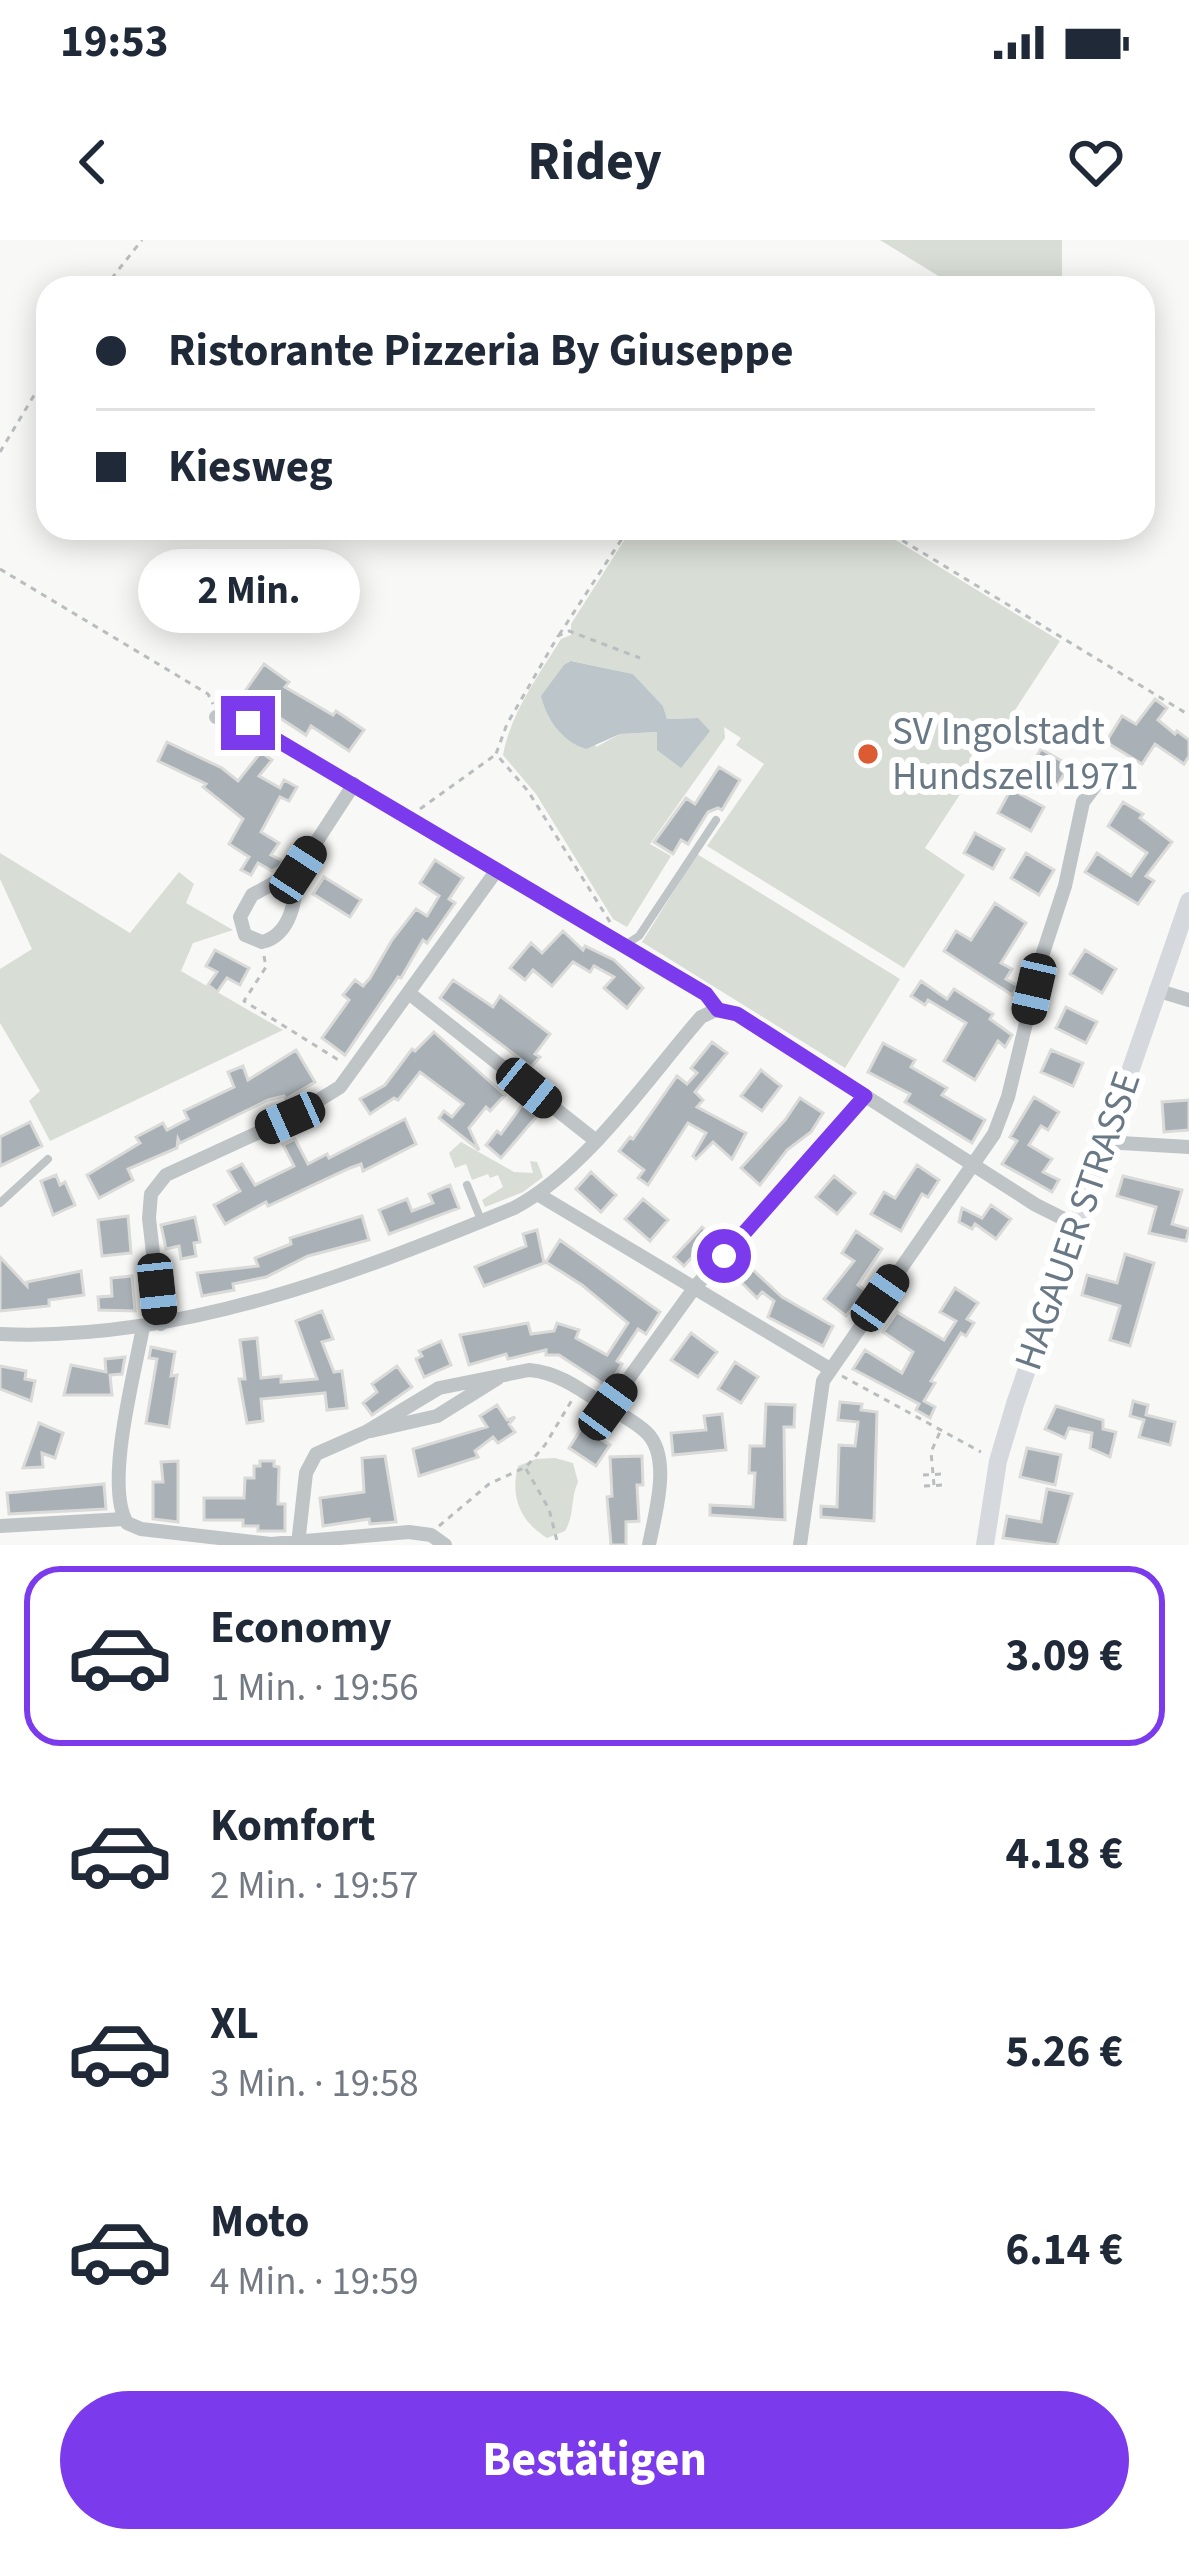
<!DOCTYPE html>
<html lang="de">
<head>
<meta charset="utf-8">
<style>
	body { margin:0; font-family:"Source Sans 3",sans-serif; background:#f2f2f3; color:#1f2937; height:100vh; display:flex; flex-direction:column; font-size:45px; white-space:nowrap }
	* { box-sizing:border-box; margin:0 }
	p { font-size:39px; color:#747a83 }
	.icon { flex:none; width:66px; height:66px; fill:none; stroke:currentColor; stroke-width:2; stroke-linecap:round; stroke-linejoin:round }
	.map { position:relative; height:1305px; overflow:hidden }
	.panel { display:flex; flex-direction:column; background:#fff; flex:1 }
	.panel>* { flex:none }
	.guide { position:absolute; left:36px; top:36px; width:1119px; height:264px; border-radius:36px; box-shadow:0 6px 30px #0003; display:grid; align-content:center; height:264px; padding:0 60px; background:#fff }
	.end { position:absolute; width:54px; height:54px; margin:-27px; border:15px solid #7c3aed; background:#fff; box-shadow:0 0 0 6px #fff }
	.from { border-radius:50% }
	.bubble { position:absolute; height:84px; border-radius:42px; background:#fff; box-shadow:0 6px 30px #0003; font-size:39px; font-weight:700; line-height:84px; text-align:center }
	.car { position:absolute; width:36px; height:72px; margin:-36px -18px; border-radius:15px; box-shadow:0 0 9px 3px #0007; background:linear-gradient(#222 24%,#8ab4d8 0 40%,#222 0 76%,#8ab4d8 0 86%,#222 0) }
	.guide b { display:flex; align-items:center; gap:42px; height:114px; font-size:45px }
	.guide b+b { border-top:3px solid #e0e1e3 }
	.guide i { width:30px; height:30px; background:#1f2937 }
	ul { padding:21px 0 0; list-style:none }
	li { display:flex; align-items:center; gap:36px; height:180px; margin:0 24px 18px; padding:0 36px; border:6px solid transparent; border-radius:36px }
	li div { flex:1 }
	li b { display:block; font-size:45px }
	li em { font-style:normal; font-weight:700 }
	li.selected { border-color:#7c3aed }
	li>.icon { width:108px; height:108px; stroke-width:1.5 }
	.cta { display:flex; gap:24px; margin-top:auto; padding:24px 60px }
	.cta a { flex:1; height:138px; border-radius:72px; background:#7c3aed; color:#fff; font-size:48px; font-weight:700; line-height:138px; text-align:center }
	.status { display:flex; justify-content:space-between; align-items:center; height:84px; padding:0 60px; background:#fff; direction:ltr }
	.status svg { height:33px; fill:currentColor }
	header { display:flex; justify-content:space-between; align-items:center; height:156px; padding:0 60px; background:#fff; font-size:54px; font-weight:700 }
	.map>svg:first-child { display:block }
</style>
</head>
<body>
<div class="status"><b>19:53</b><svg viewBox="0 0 49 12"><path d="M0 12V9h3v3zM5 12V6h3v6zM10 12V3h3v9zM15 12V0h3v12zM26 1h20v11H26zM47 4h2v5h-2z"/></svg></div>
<header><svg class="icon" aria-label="back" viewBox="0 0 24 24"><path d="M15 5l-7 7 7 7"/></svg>Ridey<svg class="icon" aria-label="heart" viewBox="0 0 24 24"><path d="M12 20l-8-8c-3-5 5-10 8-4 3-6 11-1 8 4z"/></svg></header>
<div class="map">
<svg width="1189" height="1305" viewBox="0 0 1189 1305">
	<rect width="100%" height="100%" fill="#f8f8f6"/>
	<!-- green -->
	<path fill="#d8ddd5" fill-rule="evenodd" d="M880,0H1062V48H958Z
		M632,288H876L1060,401L925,608L965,635L904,728L707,606L764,524L736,505L741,498L724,487L725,498L650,604L671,616L627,687L613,679L536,554L503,515C511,472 539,435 561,399L571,395V384ZM572,421L633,434L663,466L667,479L698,478L658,492L620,494L596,507Z
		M0,613L130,693L179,632L194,644L186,663L233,690L193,703L181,731L283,790L50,901L29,861L40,851L0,783V729L32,709L0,639Z
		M697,614L900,739L845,828L642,702Z
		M461,902L514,932L533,933L530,921L537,922L543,937L523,952L485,967L482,960L503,947L498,935L490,938L488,934L472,940L466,924L455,928L449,913Z
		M555,1218L573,1223L578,1242C570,1259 575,1274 565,1291L547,1298C520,1281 510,1257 518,1226L536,1219Z"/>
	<!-- water -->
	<path fill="#bbc5ca" d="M571,421L633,434L663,466L667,479L698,478L710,491L681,528L657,510V492L620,494L586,509C562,501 547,480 541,456L564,425Z"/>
	<!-- building -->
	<path fill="#a9b1b6" stroke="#dadad8" stroke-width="3" d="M264,424L289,442L285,447L333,475L336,471L364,490L349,511L311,486L306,495L243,454Z
		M1155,459L1167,468L1158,480L1175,494L1177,491L1189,500V516L1184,524L1155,504L1142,524L1106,502L1122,476L1136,484Z
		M167,502L222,528L238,541L261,512L272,520L259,536L280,548L284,540L297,547L289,561L280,557L261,592L279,603L271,615L283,621L279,627L272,631L258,623L251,635L241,630L249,617L229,604L243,579L203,547L206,544L158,521Z
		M1041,509L1069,525L1056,548L1027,532Z
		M719,527L740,540L722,570L718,568L708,572L688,604L681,600L673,614L654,602L686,558L695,564Z
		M1011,549L1044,567L1031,591L998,573Z
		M1123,562L1143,574L1140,578L1172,602L1146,636L1154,641L1138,664L1085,632L1097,613L1131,636L1147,613L1108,586Z
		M975,593L1004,609L993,629L964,613Z
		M1026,613L1054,630L1039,655L1011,638Z
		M435,620L463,638L449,659L455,663L427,703L423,700L401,738L398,737L345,815L322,798L349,760L343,755L355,740L363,746L370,738L392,700L416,669L427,676L439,656L420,643Z
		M324,637L361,660L350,677L313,654Z
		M995,663L1026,683L1001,723L1012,729L1006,739L1018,746L1012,755L944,711L956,691L971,700Z
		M563,691L583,710L585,706L614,720L643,748L627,768L604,748L614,737L594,726L590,732L573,722L552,746L533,730L525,740L510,728L531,703L542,713Z
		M215,710L249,728L240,745L227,738L217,752L208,745L217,732L206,726Z
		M1085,710L1116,729L1102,753L1070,734Z
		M453,740L493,767L500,756L550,794L535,814L540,817L531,827L440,758Z
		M921,741L947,759L954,749L993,774L990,779L1012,795L1005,807L998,801L975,840L944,821L966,783L928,760L925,765L911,756Z
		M1066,767L1097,782L1086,803L1056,788Z
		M434,792L505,855L490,871L486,867L469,888L479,910L439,878L444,871L452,877L463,864L420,832L398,860L394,858L370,874L360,859L385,845L412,809L415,811Z
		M712,802L727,813L695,852L703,860L697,867L746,893L732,919L713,902L696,919L693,916L706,893L688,883L648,945L638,938L644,930L619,911L630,897L633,899L677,836L687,844L697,833L691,828Z
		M883,803L915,820L911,827L947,848L942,855L985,880L972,903L905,862L910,854L868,832Z
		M296,810L315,842L286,859L284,856L268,860L180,903L178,899L177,908L128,929L133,940L99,958L87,935L140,903L136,897L163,883L167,890L188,879L184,871L234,847L228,832L243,826L248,840Z
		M1051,810L1083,823L1073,846L1041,832Z
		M761,830L781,846L762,871L741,856Z
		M1034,857L1059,872L1048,890L1041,886L1029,905L1052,919L1043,932L1059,940L1052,952L1002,924L1017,901L1010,897Z
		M800,858L823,873L811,892L787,910L760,945L741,928L785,880Z
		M1189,860V890L1164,892L1162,862Z
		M522,865L537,876L501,918L486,905L497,891L501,894Z
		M405,879L416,904L363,931L361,924L350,928L268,966L266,962L225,984L214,965L240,951L228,931L242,924L255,945L294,926L283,905L295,899L308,924L327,914L329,918Z
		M30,882L42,906L0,926V897Z
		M917,925L939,940L928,957L922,954L901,991L871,974L884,952L895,958Z
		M591,932L616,955L601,972L576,949Z
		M56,935L60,945L65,942L75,965L53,975L41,941Z
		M834,936L855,953L837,974L816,957Z
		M1123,936L1182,950L1172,984L1189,989L1186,1001L1149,993L1156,967L1117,956Z
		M450,945L459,968L389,994L379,970L407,959L412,971L433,963L429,954Z
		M643,959L668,980L650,1001L625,979Z
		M991,965L1011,979L996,999L975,984L972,989L959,982L962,968L982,978Z
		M128,976L131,1013L102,1016L98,980Z
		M362,976L369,1000L308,1016L266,1037L233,1044L234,1050L202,1056L197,1033L258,1026L255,1018L291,1004L290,998Z
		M195,977L200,1002L194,1003L196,1016L181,1019L179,1006L166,1009L161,985Z
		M702,987L719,1003L704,1020L696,1013L684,1026L674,1017Z
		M537,990L544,1023L484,1046L475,1027L526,1006L523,994Z
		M856,991L882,1009L858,1045L866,1051L846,1076L824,1059L854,1021L842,1013Z
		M560,1000L660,1072L646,1094L638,1089L617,1121L622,1124L608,1147L559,1115H546V1110L508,1119L506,1114L469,1125L460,1095L528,1083L531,1094L554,1091L557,1083L579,1090L576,1098L607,1115L628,1083L582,1045L546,1022Z
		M1125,1014L1154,1023L1130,1106L1110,1100L1120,1066L1082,1055L1087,1035L1117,1043Z
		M0,1017L27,1046V1042L81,1031L84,1055L49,1060V1066L0,1071Z
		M751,1028L782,1057L833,1086L823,1106L768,1077L774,1061L762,1052L757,1058L739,1040Z
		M132,1036L135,1071L99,1070L98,1057L112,1056L111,1038Z
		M955,1048L978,1063L967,1079L974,1083L966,1096L961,1093L931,1141L935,1143L924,1161L935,1167L930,1178L916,1170L919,1164L853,1129L865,1110L902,1133L913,1112L883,1092L897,1072L944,1100L956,1081L940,1072Z
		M322,1071L333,1099L322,1102L334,1132L342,1131L347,1168L327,1170L325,1153L261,1159L263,1181L247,1183L239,1139H245L240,1100L257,1098L261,1138L281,1136V1142L317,1139L296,1081Z
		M691,1093L717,1112L698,1137L671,1120Z
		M441,1101L451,1125L424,1137L416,1119L422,1116L419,1111Z
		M151,1107L175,1112L171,1136L177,1135L169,1187L146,1183L157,1119L149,1118Z
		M125,1117L122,1134L110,1135L112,1155H64L71,1125L106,1132L105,1119Z
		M735,1122L758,1137L741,1163L718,1149Z
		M0,1126L26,1131L25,1139L35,1141L31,1161L0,1149Z
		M397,1126L412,1147L372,1175L363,1163L377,1152L372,1144Z
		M1133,1161L1148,1165L1146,1175L1175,1182L1170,1205L1139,1197L1144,1180L1130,1176Z
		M840,1162L862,1164L861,1170L877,1172L874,1281L821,1277V1266L837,1267L839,1205L855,1206L858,1182L838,1180Z
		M766,1164L795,1165L794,1187H784L785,1280L710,1275V1265L753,1267L755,1233H749L750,1206H764Z
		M497,1165L507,1180L515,1177L509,1184L515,1192L498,1203L493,1197L475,1211L478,1217L419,1236L413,1209L487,1187L480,1176Z
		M1056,1166L1103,1180V1189L1116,1192L1110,1217L1090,1208L1092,1193L1069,1188L1065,1198L1045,1189Z
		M722,1174L726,1210L673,1215L671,1193L706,1190L704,1176Z
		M39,1183L63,1193L55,1218L42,1213L43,1227L23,1228Z
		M582,1187L610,1205L596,1226L569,1208Z
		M1027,1208L1061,1215L1055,1245L1020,1237Z
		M385,1216L396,1282L370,1284L369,1279L323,1286L320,1258L364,1252L362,1218Z
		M642,1216L643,1245H637L639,1281L626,1282V1305H611L607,1257L612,1256L610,1217Z
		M178,1221V1282L153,1279V1242H163L161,1222Z
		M260,1221H274V1226L279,1227L278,1264H285V1291H258V1286H243V1280H204V1258H244L245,1238H254V1226H260Z
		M104,1244L106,1269L9,1274L7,1253Z
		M1047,1249L1072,1254L1057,1305L1003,1298L1007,1276L1041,1282Z"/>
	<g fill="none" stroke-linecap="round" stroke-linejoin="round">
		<!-- path -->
		<path stroke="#babdbf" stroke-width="3" stroke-dasharray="6 6" stroke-linecap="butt" d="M104,48L142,0
			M940,48L950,37
			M0,212L48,132
			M882,288L1189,475
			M0,329L208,454L213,464
			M559,395L629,288
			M420,569L495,515
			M610,682L528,551L496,514L507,484L558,396L569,391L640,418
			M264,716L266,727L244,761L340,821
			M842,1136L981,1212
			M526,1229L549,1269L558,1305
			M923,1235L943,1234
			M934,1245L931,1212L940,1192
			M924,1246L944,1245
			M439,1286L489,1244L526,1227L545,1205L572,1160"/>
		<!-- lane -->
		<path stroke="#bfc4c7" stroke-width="8" d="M625,705L639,696L716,580
			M467,945L481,980
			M0,963L48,919"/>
		<!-- street -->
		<path stroke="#bfc4c7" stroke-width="14" d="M216,477L248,483L706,755L718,769
			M298,630C296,657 292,695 262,702L245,695L240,677L252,655L298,630L354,544
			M1156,750L1189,760
			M410,754L595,900
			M1104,902L1189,907
			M539,955L830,1129
			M161,1084L149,978L151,954L166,935L290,878L340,847L497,630
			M143,1087C135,1132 104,1245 127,1283L141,1289L271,1304L409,1292L431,1295L445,1305
			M0,1094C179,1102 351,1035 514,968C586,930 647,839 701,777L718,769L737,774L1036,965L1076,985
			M608,1167L695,1047L865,856
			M371,1191L437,1176L498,1138
			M0,1286L124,1279
			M298,1304L306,1233L316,1214L366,1192L439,1148L529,1130C555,1132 576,1146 598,1161C614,1171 634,1180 647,1193C672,1218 655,1274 649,1305
			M800,1305L823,1141L994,894L1008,857L1043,713L1065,646L1083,562L1104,534"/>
		<!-- secondary -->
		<path stroke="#d5d9dd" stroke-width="18" d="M985,1305L998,1221L1015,1164L1189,661"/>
	</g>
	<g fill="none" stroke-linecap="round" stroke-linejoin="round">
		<!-- route -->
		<path stroke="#7c3aed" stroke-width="15" d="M248,483L706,754L718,770L737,774L865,856L724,1016"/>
	</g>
	<!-- markers -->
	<circle fill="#dc5b32" stroke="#fff" stroke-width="4.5" cx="868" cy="514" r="12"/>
	<g text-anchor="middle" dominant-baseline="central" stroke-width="12" stroke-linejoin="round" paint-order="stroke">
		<!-- poi labels -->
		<g font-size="39" fill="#697885" stroke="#fff" text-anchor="start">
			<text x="892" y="492">SV Ingolstadt<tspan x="892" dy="45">Hundszell 1971</tspan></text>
		</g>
		<!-- street labels -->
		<g font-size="39" fill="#697885" stroke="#fff">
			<text transform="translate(1078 981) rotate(-71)">HAGAUER STRASSE</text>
		</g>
	</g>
</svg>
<i class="end from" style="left:724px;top:1016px"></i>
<i class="end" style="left:248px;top:483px"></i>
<div class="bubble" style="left:138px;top:309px;width:222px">2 Min.</div>
<i class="car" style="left:298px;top:630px;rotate:33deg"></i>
<i class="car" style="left:1034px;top:749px;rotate:193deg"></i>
<i class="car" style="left:529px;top:848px;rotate:129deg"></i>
<i class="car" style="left:290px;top:878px;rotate:246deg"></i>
<i class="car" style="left:157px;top:1049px;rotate:174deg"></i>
<i class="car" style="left:880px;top:1058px;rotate:35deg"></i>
<i class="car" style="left:608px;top:1167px;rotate:36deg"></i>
<div class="guide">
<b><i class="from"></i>Ristorante Pizzeria By Giuseppe</b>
<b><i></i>Kiesweg</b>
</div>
</div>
<section class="panel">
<ul>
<li class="selected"><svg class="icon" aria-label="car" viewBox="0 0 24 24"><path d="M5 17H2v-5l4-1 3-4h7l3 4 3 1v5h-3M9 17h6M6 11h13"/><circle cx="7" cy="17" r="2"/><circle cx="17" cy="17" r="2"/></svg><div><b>Economy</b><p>1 Min. · 19:56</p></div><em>3.09 €</em></li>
<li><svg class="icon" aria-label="car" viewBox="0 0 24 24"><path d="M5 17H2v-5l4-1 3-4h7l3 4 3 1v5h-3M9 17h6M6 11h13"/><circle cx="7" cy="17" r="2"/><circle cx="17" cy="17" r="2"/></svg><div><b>Komfort</b><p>2 Min. · 19:57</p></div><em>4.18 €</em></li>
<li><svg class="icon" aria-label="car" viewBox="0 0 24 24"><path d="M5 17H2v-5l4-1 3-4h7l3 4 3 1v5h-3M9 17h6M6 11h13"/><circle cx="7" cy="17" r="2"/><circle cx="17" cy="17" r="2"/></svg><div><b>XL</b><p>3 Min. · 19:58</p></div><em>5.26 €</em></li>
<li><svg class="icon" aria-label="car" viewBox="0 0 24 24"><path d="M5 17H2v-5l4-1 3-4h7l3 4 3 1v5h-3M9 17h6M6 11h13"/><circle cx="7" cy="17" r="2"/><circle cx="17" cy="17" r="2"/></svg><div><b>Moto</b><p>4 Min. · 19:59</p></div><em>6.14 €</em></li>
</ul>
<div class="cta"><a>Bestätigen</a></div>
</section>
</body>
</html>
